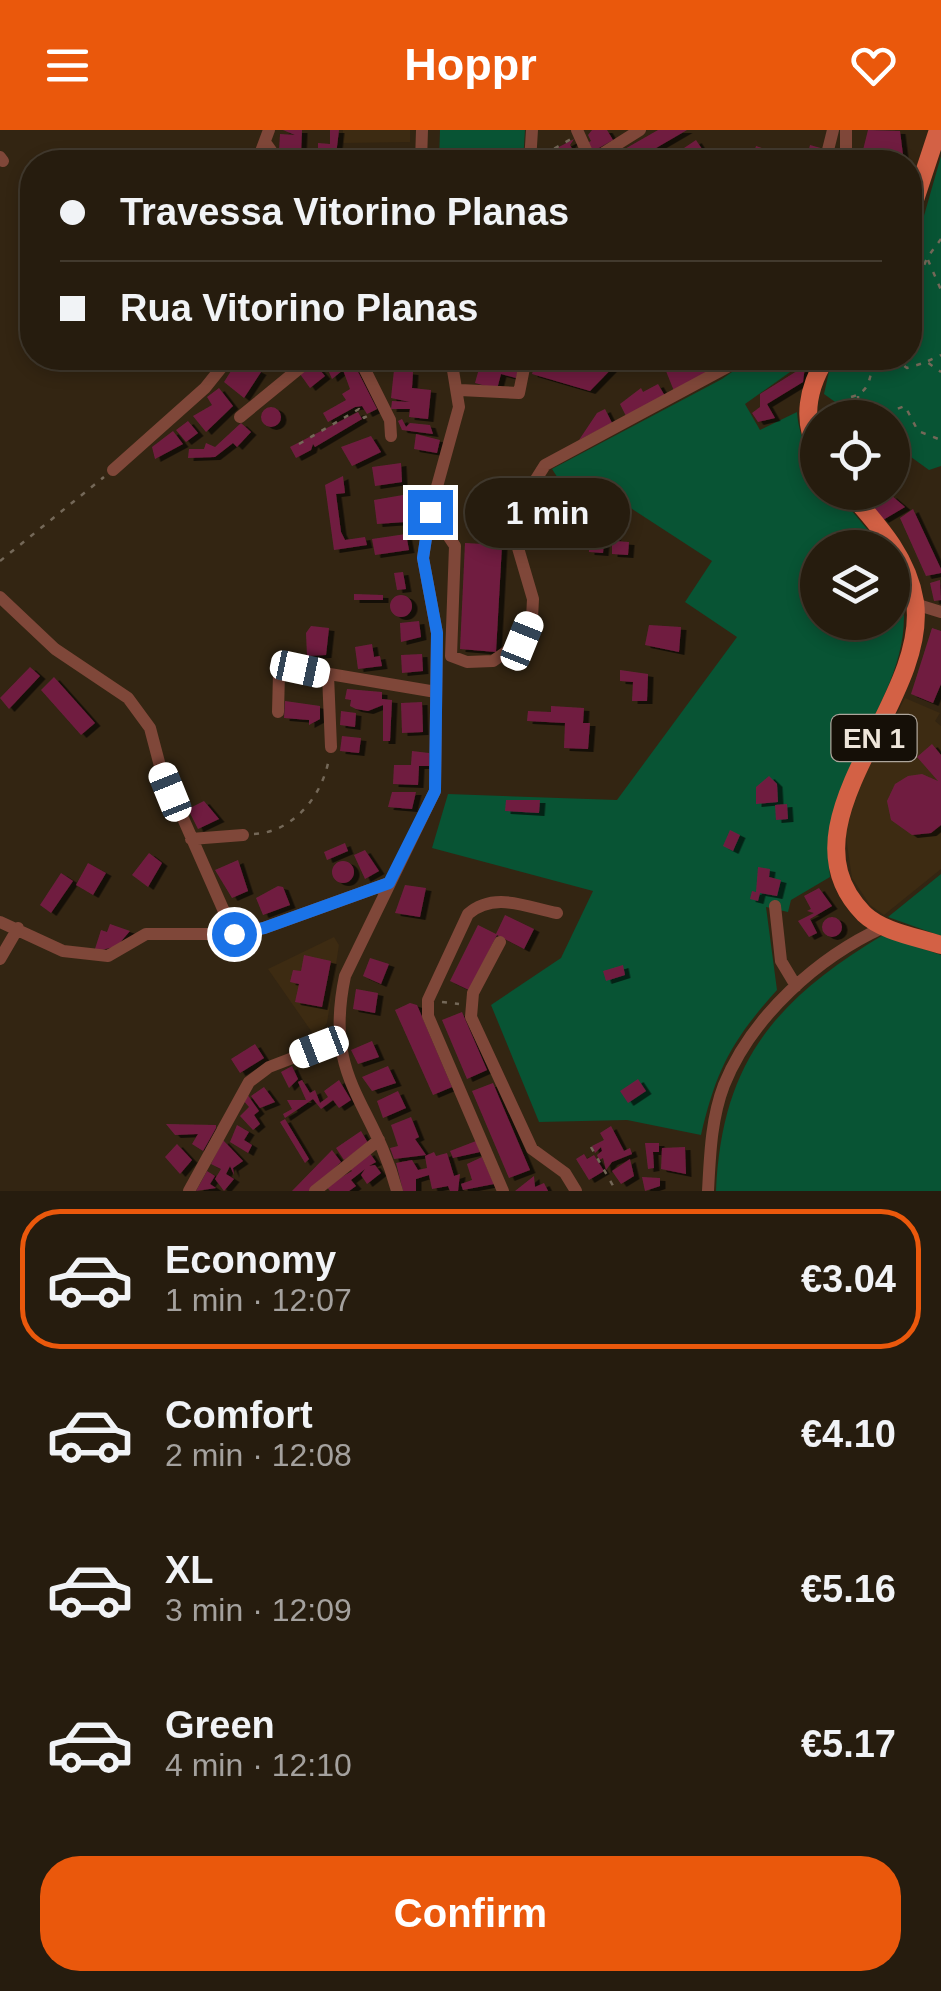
<!DOCTYPE html>
<html lang="en">
<head>
<meta charset="utf-8">
<style>
	body { margin:0; font-family:Arial,sans-serif; background:#2e2517; color:#f1f3f6; height:100vh; display:flex; flex-direction:column; font-size:38px; white-space:nowrap }
	* { box-sizing:border-box; margin:0 }
	p { font-size:32px; color:#a4a19e }
	.icon { flex:none; width:55px; height:55px; fill:none; stroke:currentColor; stroke-width:2; stroke-linecap:round; stroke-linejoin:round }
	.map { position:relative; height:1061px; overflow:hidden }
	.drawer { display:flex; flex-direction:column; background:#261c0e; flex:1 }
	.drawer>* { flex:none }
	.guide { position:absolute; left:20px; top:20px; width:902px; height:220px; border-radius:40px; box-shadow:0 5px 15px #0003,0 0 0 2px #423a2e; display:grid; align-content:center; height:220px; padding:0 40px; background:#261c0e }
	.controls { position:absolute; left:800px; top:270px; display:grid; gap:20px }
	.controls a { display:grid; place-items:center; width:110px; height:110px; border-radius:50%; background:#261c0e; box-shadow:0 5px 15px #0003,0 0 0 2px #423a2e; font-size:50px }
	.end { position:absolute; width:45px; height:45px; margin:-22px; border:12px solid #1a73e8; background:#fff; box-shadow:0 0 0 5px #fff }
	.from { border-radius:50% }
	.bubble { position:absolute; height:70px; border-radius:35px; background:#261c0e; box-shadow:0 5px 15px #0003,0 0 0 2px #423a2e; font-size:32px; font-weight:800; line-height:70px; text-align:center }
	.car { position:absolute; width:30px; height:60px; margin:-30px -15px; border-radius:12px; box-shadow:0 0 8px 2px #0007; background:linear-gradient(#fff 24%,#345 0 40%,#fff 0 76%,#345 0 86%,#fff 0) }
	.guide b { display:flex; align-items:center; gap:35px; height:95px; font-size:38px }
	.guide b+b { border-top:2px solid #423a2e }
	.guide i { width:25px; height:25px; background:#f1f3f6 }
	ul { padding:18px 0 0; list-style:none }
	li { display:flex; align-items:center; gap:30px; height:140px; margin:0 20px 15px; padding:0 20px; border:5px solid transparent; border-radius:40px }
	li div { flex:1 }
	li b { display:block; font-size:38px }
	li em { font-style:normal; font-weight:800 }
	li.selected { border-color:#ea580c }
	li>.icon { width:90px; height:90px; stroke-width:1.5 }
	.primary-button { display:flex; gap:20px; margin-top:auto; padding:20px 40px }
	.primary-button a { flex:1; height:115px; border-radius:40px; background:#ea580c; color:#fff; font-size:40px; font-weight:800; line-height:115px; text-align:center }
	header { display:flex; justify-content:space-between; align-items:center; height:130px; padding:0 40px; background:#ea580c; color:#fff; font-size:45px; font-weight:800 }
	.map>svg:first-child { display:block }
</style>
</head>
<body>
<header><svg class="icon" aria-label="menu" viewBox="0 0 24 24"><path d="M4 6h16M4 12h16M4 18h16"/></svg>Hoppr<svg class="icon" aria-label="heart" viewBox="0 0 24 24"><path d="M12 20l-8-8c-3-5 5-10 8-4 3-6 11-1 8 4z"/></svg></header>
<div class="map">
<svg width="941" height="1061" viewBox="0 0 941 1061">
	<defs>
		<filter id="shadow"><feDropShadow dx="5.5" dy="3" stdDeviation="0" flood-color="#0009"/></filter>
	</defs>
	<rect width="100%" height="100%" fill="#332512"/>
	<!-- built -->
	<path fill="#3d2b12" d="M343,0H410V12L343,13Z
		M905,568L940,583L935,591L941,596V739L884,785L870,775L852,748L845,700L856,662Z
		M334,807L339,815L327,893L316,908L268,839Z"/>
	<!-- green -->
	<path fill="#085434" d="M440,0H525L523,32H439Z
		M941,26V336L929,340L893,314L892,288L856,287L824,264L830,237L837,228H910V135Z
		M752,228H815L810,235H800L745,274L760,300L797,282C799,313 817,334 818,362L837,363L882,417L818,418V492H892L893,434C941,549 815,624 830,747L791,770L788,782L766,777L777,860C732,910 716,940 701,1005L627,990L539,992L491,875L561,828L593,761L432,718L448,664L617,670L737,507L685,472L712,431L626,375L563,356L552,339L722,249Z
		M941,744V806L888,787Z
		M883,805L941,825V1061H716C722,932 774,871 883,805Z"/>
	<!-- building -->
	<path fill="#6f1f40" filter="url(#shadow)" d="M283,0H302L301,24L279,21L280,4L295,5Z
		M330,0H339L336,25L318,24V13L330,14Z
		M592,0H607L613,10L590,23L585,14L591,11L588,5Z
		M658,0H687L632,32H602Z
		M868,0L900,1L903,25H895V32L873,31V24H862Z
		M574,9L570,15L574,22L580,18L585,26L577,32H557L562,26L557,18Z
		M696,10L702,19L680,32H663Z
		M810,15L824,19L820,32L803,30L798,24L799,21L808,23Z
		M756,16L773,22L770,32H751Z
		M329,228H351L377,279L367,284L362,276L355,277L328,292L323,283L346,270L342,264L350,259L343,240L332,249L329,242L335,239Z
		M482,228H521L516,248L501,244L497,259L475,253Z
		M537,228H561L583,237L591,228H622L590,261L532,244Z
		M693,228H707L720,238L674,261L666,241Z
		M238,230L261,242L244,268L224,252Z
		M314,233L325,246L310,258L300,244Z
		M805,236L803,252L767,274L775,288L758,292L752,283L760,277V264Z
		M394,240L413,242L412,258L431,260L428,289L409,287L410,279H391L392,271L410,272L391,268Z
		M658,254L665,266L626,286L620,274L641,258L643,262Z
		M219,258L233,276L206,302L193,286L212,275L207,267Z
		M261 287a10 10 0 1 1 20 0a10 10 0 1 1-20 0Z
		M605,279L612,293L579,310L597,283Z
		M358,282L362,289L315,317L313,314L311,320L296,328L290,317Z
		M402,289L406,297L410,293L430,295L433,304L402,300L398,291Z
		M188,291L198,303L186,312L176,300Z
		M241,293L251,302L237,317L233,313L215,327L188,328L189,319H204L206,313L215,317Z
		M173,301L183,314L155,329L152,317Z
		M416,304L440,310L437,323L414,319Z
		M371,306L381,322L352,336L341,317Z
		M401,333L402,352L375,356L372,337Z
		M343,346L345,363L336,364L341,402L345,410L365,407L367,415L334,420L325,355Z
		M858,362H881L887,369L891,365L905,377L883,390Z
		M403,365L405,392L377,394L374,370Z
		M913,379L941,439V443L926,446L900,388Z
		M589,399L616,400L615,411L629,412L628,425L612,424V413H604L603,423L589,422Z
		M406,404L409,420L375,425L372,409Z
		M465,413L502,415L496,522L460,519Z
		M403,442L406,459L397,460L394,443Z
		M940,450L941,470L934,471L930,453Z
		M354,464L383,465V470H354Z
		M390 476a11 11 0 1 1 22 0a11 11 0 1 1-22 0Z
		M419,491L421,507L401,512L400,493Z
		M649,495L681,497L679,522L645,515Z
		M311,496L329,498L326,525L307,526L306,503Z
		M932,498L941,501V554L933,573L911,564Z
		M372,514L374,527L380,526L382,536L358,539L355,517Z
		M422,524L423,541L402,543L401,525Z
		M30,537L40,546L9,579L0,568Z
		M620,540L648,544L647,571H632L633,552L620,551Z
		M54,547L95,593L81,605L41,560Z
		M347,559L382,562V569L392,570L390,611H383V575L368,581L356,579L350,576L351,570L345,569Z
		M285,571L320,576V589L309,595V590L284,588Z
		M422,572L423,602L402,603L401,573Z
		M551,576L584,578L583,593H590L588,619L564,618L565,593L527,591L528,581L551,582Z
		M341,581L356,583L355,597L340,595Z
		M342,606L361,608L359,623L340,621Z
		M932,614L941,625V695L931,703L912,705L891,690L887,671L895,654L908,646L922,644L938,651L917,627Z
		M412,621L429,623V636H419L418,655L393,654L394,635H411Z
		M769,646L777,654L778,672L756,674V657Z
		M392,662H416L412,679L388,677Z
		M506,670H540L539,683L505,681Z
		M204,671L219,689L198,699L188,679Z
		M787,674L788,689L776,690L775,675Z
		M730,700L740,705L733,721L723,716Z
		M345,713L348,721L327,730L324,722Z
		M365,720L379,741L365,749L354,725Z
		M149,723L162,733L148,757L132,745Z
		M238,730L248,761L232,768L215,740Z
		M332 742a11 11 0 1 1 22 0a11 11 0 1 1-22 0Z
		M88,733L106,743L93,765L76,755Z
		M758,737L770,739L769,747L781,750L777,766L760,763L758,771L750,769L752,761L756,762Z
		M61,743L73,751L51,783L40,775Z
		M405,755L426,758L420,787L395,783Z
		M278,756L283,757L290,775L263,785L256,768Z
		M819,758L832,776L810,789L817,803L809,807L798,791L814,783L807,781L811,779L804,766Z
		M505,785L534,799L524,819L497,805L469,860L450,851L478,795L496,804Z
		M822 797a10 10 0 1 1 20 0a10 10 0 1 1-20 0Z
		M110,794L130,801L117,816L94,822L101,800L107,802Z
		M304,825L331,831L322,877L295,872L299,854L290,852L293,840L301,841Z
		M370,828L389,834L381,854L363,846Z
		M623,835L625,845L606,851L603,841Z
		M356,859L378,863L375,883L353,879Z
		M410,873L417,875L452,957L433,965L395,880Z
		M462,882L487,940L467,949L442,890Z
		M372,911L379,927L358,934L351,920Z
		M255,914L264,928L240,943L231,929Z
		M292,936L298,949L289,958L281,942Z
		M388,936L396,953L372,961L362,947Z
		M638,949L646,961L628,973L620,961Z
		M302,950L310,963L315,960L320,973L328,967L324,961L339,950L351,970L339,978L333,970L321,979L313,969L285,988L283,984L292,979L287,970H306L298,952Z
		M493,953L530,1040L509,1048L472,961Z
		M264,957L275,972L260,978L251,966Z
		M398,961L406,978L383,988L377,971Z
		M247,964L259,981L254,985L260,994L253,1000L240,986L249,977L243,970Z
		M411,987L419,1007L415,1009L426,1025L394,1029L390,1018L398,1016L391,995Z
		M285,989L309,1029L305,1033L280,992Z
		M166,994L216,995V998L203,1021L192,1014L198,1004L175,1005Z
		M237,995L249,1002L244,1010L252,1015L248,1023L230,1012Z
		M611,996L624,1021L630,1018L632,1024L612,1032L606,1040L603,1028L599,1030L597,1025L602,1021L601,1017L595,1023L592,1016L604,1010L600,1003Z
		M361,1001L368,1013L344,1030L336,1018Z
		M223,1010L243,1031L233,1038L234,1045L230,1036L226,1044L234,1049L224,1061L215,1049L221,1039L211,1034Z
		M476,1011L480,1022L453,1028L450,1021Z
		M645,1013H659V1022H653L654,1038L648,1039Z
		M177,1014L192,1030L180,1044L165,1027Z
		M685,1017L686,1044L661,1039L662,1018Z
		M332,1020L341,1032L309,1061H292Z
		M369,1022L376,1032L369,1036L375,1035L381,1043L367,1054L361,1045L365,1039L351,1050L356,1056L349,1061H330L326,1056L352,1041L348,1036Z
		M434,1022L436,1026L447,1023L454,1046L460,1044L458,1061H450L448,1056L432,1059L429,1045L416,1049V1061H403L396,1033L412,1030L418,1040L427,1038L425,1026Z
		M584,1024L587,1029L594,1025L604,1041L589,1050L576,1029Z
		M482,1027L494,1054L463,1060L461,1054L472,1050L467,1034Z
		M630,1029L634,1046L621,1054L612,1041Z
		M207,1041L215,1046L210,1054L216,1058L196,1061Z
		M534,1046L535,1057L544,1053L548,1061H515Z
		M642,1047L660,1048V1056L645,1061Z"/>
	<g fill="none" stroke-linecap="round" stroke-linejoin="round">
		<!-- path -->
		<path stroke="#746858" stroke-width="2.5" stroke-dasharray="5 8" stroke-linecap="butt" d="M543,25L571,9
			M928,130L941,160
			M910,171L927,128L941,109
			M894,228L907,238L927,232L941,242
			M928,231L941,225
			M858,266L859,288
			M851,267C874,261 867,244 877,228
			M892,290L897,279L905,276L918,301L941,310
			M299,314L359,279L364,288L372,283
			M0,431L104,347
			M254,704C294,702 323,665 329,628
			M442,872L459,874
			M591,1017L616,1061"/>
		<!-- minor -->
		<path stroke="#7f4739" stroke-width="12" d="M577,0L590,29
			M267,15L279,32
			M0,27L3,31
			M257,32L269,0
			M421,32L422,0
			M530,32L532,0
			M589,32L640,0
			M825,32L833,0
			M846,32V0
			M359,228L390,290L391,306
			M460,260L519,263L526,228
			M240,287L312,228
			M113,340L205,258L229,228
			M427,400L447,404L455,416L451,526L467,532L493,531L522,511L532,488L533,469L513,401L518,378L545,335L744,228
			M0,467L55,519L128,568L150,598L160,636L234,804
			M915,474L941,482
			M328,545L331,617
			M278,582L279,543L300,539L436,562
			M191,709L243,705
			M775,776L781,831L796,856
			M0,792L63,821L108,826L146,804H234L264,798L389,753
			M500,812L473,863L471,887L532,1019L565,1043L576,1061
			M0,829L18,798
			M189,1061L249,952L269,937L337,911
			M315,1061L379,1010
			M397,1061C373,970 323,951 345,846L435,661L437,503L423,428L430,382L459,277L451,228
			M503,1061L428,886V870L468,784C494,761 526,777 557,783
			M708,1061C710,1025 711,989 724,955C752,886 818,827 884,797"/>
		<!-- major -->
		<path stroke="#d36145" stroke-width="18" d="M910,85L938,0
			M818,322C801,290 808,257 826,228
			M849,362C878,395 908,427 915,472C929,574 775,694 864,784C883,802 917,807 941,815"/>
	</g>
	<g fill="none" stroke-linecap="round" stroke-linejoin="round">
		<!-- route -->
		<path stroke="#1a73e8" stroke-width="12" d="M234,804L264,798L389,753L435,661L437,503L423,428L430,382"/>
	</g>
	<g text-anchor="middle" dominant-baseline="central" stroke-width="8" stroke-linejoin="round" paint-order="stroke">
		<!-- shield labels -->
		<rect fill="#150f07" stroke="#ada59b" stroke-width="2.5" x="831.5" y="585" width="85" height="46" rx="8"/>
		<g font-size="28" font-weight="bold" fill="#eee5da">
			<text x="874" y="608">EN 1</text>
		</g>
	</g>
</svg>
<div class="controls">
<a><svg class="icon" aria-label="locate" viewBox="0 0 24 24"><circle cx="12" cy="12" r="6"/><path d="M12 2v4M12 18v4M2 12h4M18 12h4"/></svg></a>
<a><svg class="icon" aria-label="layers" viewBox="0 0 24 24"><path d="M12 4l9 5-9 5-9-5zM3 14l9 5 9-5"/></svg></a>
</div>
<i class="end from" style="left:234px;top:804px"></i>
<i class="end" style="left:430px;top:382px"></i>
<div class="bubble" style="left:465px;top:348px;width:165px">1 min</div>
<i class="car" style="left:522px;top:511px;rotate:22deg"></i>
<i class="car" style="left:300px;top:539px;rotate:102deg"></i>
<i class="car" style="left:170px;top:662px;rotate:338deg"></i>
<i class="car" style="left:319px;top:917px;rotate:249deg"></i>
<div class="guide">
<b><i class="from"></i>Travessa Vitorino Planas</b>
<b><i></i>Rua Vitorino Planas</b>
</div>
</div>
<section class="drawer">
<ul>
<li class="selected"><svg class="icon" aria-label="car" viewBox="0 0 24 24"><path d="M5 17H2v-5l4-1 3-4h7l3 4 3 1v5h-3M9 17h6M6 11h13"/><circle cx="7" cy="17" r="2"/><circle cx="17" cy="17" r="2"/></svg><div><b>Economy</b><p>1 min · 12:07</p></div><em>€3.04</em></li>
<li><svg class="icon" aria-label="car" viewBox="0 0 24 24"><path d="M5 17H2v-5l4-1 3-4h7l3 4 3 1v5h-3M9 17h6M6 11h13"/><circle cx="7" cy="17" r="2"/><circle cx="17" cy="17" r="2"/></svg><div><b>Comfort</b><p>2 min · 12:08</p></div><em>€4.10</em></li>
<li><svg class="icon" aria-label="car" viewBox="0 0 24 24"><path d="M5 17H2v-5l4-1 3-4h7l3 4 3 1v5h-3M9 17h6M6 11h13"/><circle cx="7" cy="17" r="2"/><circle cx="17" cy="17" r="2"/></svg><div><b>XL</b><p>3 min · 12:09</p></div><em>€5.16</em></li>
<li><svg class="icon" aria-label="car" viewBox="0 0 24 24"><path d="M5 17H2v-5l4-1 3-4h7l3 4 3 1v5h-3M9 17h6M6 11h13"/><circle cx="7" cy="17" r="2"/><circle cx="17" cy="17" r="2"/></svg><div><b>Green</b><p>4 min · 12:10</p></div><em>€5.17</em></li>
</ul>
<div class="primary-button"><a>Confirm</a></div>
</section>
</body>
</html>
